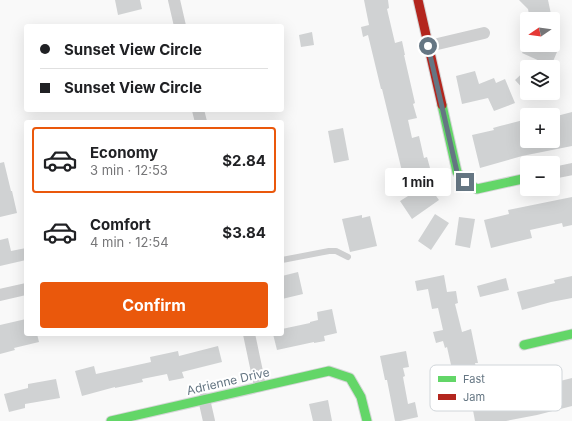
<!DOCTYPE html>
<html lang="en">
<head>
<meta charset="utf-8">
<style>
	body { margin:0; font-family:Inter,sans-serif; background:#f6f6f6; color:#202124; height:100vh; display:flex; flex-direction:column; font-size:15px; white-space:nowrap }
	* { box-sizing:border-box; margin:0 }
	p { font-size:13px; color:#757577 }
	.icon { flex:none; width:22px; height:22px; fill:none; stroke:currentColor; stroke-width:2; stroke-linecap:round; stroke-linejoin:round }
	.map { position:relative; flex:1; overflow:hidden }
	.details { position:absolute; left:24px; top:120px; width:260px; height:216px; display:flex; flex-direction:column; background:#fff; border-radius:4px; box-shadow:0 4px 16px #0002 }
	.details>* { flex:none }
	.hud { position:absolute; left:24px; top:24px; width:260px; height:88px; border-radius:4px; box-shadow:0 4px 16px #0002; display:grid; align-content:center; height:88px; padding:0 16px; background:#fff }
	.needle { width:26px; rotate:257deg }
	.controls { position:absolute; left:520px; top:12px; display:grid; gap:8px }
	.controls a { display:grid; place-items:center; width:40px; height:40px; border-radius:4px; background:#fff; box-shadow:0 4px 16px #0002; font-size:20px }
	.end { position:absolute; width:18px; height:18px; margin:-9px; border:5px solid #657683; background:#fff; box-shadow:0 0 0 2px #fff }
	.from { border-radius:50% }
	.bubble { position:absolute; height:28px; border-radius:4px; background:#fff; box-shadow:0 4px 16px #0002; font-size:13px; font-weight:700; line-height:28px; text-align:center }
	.hud b { display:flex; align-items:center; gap:14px; height:38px; font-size:15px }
	.hud b+b { border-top:1px solid #e0e0e0 }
	.hud i { width:10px; height:10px; background:#202124 }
	ul { padding:7px 0 0; list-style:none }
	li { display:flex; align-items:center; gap:12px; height:66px; margin:0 8px 6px; padding:0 8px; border:2px solid transparent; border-radius:4px }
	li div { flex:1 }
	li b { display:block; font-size:15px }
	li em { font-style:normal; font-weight:700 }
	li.selected { border-color:#ea580c }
	li>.icon { width:36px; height:36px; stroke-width:1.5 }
	.primary-button { display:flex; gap:8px; margin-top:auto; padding:8px 16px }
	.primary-button a { flex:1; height:46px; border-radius:4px; background:#ea580c; color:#fff; font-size:16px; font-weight:700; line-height:46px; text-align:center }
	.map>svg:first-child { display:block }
</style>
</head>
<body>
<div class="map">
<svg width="572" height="421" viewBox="0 0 572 421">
	<rect width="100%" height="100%" fill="#f9f9f9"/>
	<!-- building -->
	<path fill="#d0d2d3" d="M115,0H140L142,9L118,15Z
		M364,0H388L389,8L387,9L395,43L402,41L405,55H404L415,103L413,104L417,118L408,120L412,138L419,136L424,158L427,157L430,168L418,171L439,200L412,219L400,201L408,196L382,89H381L368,35L363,37L361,27L369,25Z
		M519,0H548L552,19H530L528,9Z
		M312,32L314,45L301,47L299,35Z
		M526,45H542L557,52L551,66L522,53Z
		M527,69V93L515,80Z
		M475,71L479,84L494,78L496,83L505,79L515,103L494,111L488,98L462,104L456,76Z
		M572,112V146L522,156L480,168L472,135L494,130L493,128L500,126L527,119V141H553V117Z
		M343,128L349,160L334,163L328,131Z
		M4,162L11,191H12L17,213L0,217V163Z
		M572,197V225L563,227L562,223L530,230L532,238L491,248L484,220L509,214L508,210Z
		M435,214L449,223L431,250L418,241Z
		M362,215V218L370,216L377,246L350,252L342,219Z
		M459,217L475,219L470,248L455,245Z
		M8,238L11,251L26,248V260L0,266V240Z
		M298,272L303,294L282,299V276Z
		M444,275L447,292L456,291L458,303L455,304L462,332L471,329L478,363H475L479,382L456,387L447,347L445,348L443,341L436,343L433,332L443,330L438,308L432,309L428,289L417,291L415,281Z
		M572,276V298L551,302L522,310L517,292L555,283L554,280Z
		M506,278L509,290L480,297L477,286Z
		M332,309L337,333L324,336L325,341L314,343V342L277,350L273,334H282V329L310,323V322L318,320L317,312Z
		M26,319V334H37L39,342L14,348L15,350L0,354V325Z
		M218,346L222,362L182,372L184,378L169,381L167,374L142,379L143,382L115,388V387L82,396L75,371L94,366L96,374L151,362L150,357L178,351L179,356Z
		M406,351L409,367L403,368L405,376L403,377L408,404L415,402L418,417L400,421H395L387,380H385L380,356Z
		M572,378V406L537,415L506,421H475L472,405L492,401V400L509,396L508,393L521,390L522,394L549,387L548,384Z
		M56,379L60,398L25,404V408L9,412L4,394L28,388V384Z
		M328,400L332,421H313L309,404Z"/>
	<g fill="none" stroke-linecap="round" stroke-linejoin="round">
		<defs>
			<path id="fast" d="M442,105L457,172L465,182L477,189L527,178
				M524,345L572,334
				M111,421L329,371L350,378L361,397L367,421"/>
			<path id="jam" d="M418,0L442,105"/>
		</defs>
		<!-- fast casing -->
		<use href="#fast" stroke="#d5d6d7" stroke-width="11"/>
		<!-- jam casing -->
		<use href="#jam" stroke="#d5d6d7" stroke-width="11"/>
		<!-- lane -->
		<path stroke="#cecfd0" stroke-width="6" d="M282,260L329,251H336L348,257"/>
		<!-- street -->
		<path stroke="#cecfd0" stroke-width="12" d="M174,0L180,26
			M429,46L484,33
			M198,110L201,122
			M553,173L572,169
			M0,295L26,289
			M249,334L260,386
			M204,399L209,421"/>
		<!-- fast -->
		<use href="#fast" stroke="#63d668" stroke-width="9"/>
		<!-- jam -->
		<use href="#jam" stroke="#b3261e" stroke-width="9"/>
	</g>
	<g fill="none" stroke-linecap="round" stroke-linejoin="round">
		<!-- route -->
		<path stroke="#657683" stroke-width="5" d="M428,46L457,172L465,182"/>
	</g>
	<g text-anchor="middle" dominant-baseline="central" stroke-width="4" stroke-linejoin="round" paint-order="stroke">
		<!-- street labels -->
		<g font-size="12" fill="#657683" stroke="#fff">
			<text transform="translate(228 381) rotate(-13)">Adrienne Drive</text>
		</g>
	</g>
	<!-- legend -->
	<rect x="430" y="365" width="132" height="46" rx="6" fill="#fff" stroke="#d1d6da" stroke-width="1"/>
	<rect x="438" y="376" width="18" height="6" fill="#63d668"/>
	<rect x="438" y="394" width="18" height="6" fill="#b3261e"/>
	<g font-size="11" fill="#657683">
		<text x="463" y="383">Fast</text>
		<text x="463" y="401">Jam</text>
	</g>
</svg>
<div class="controls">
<a><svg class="needle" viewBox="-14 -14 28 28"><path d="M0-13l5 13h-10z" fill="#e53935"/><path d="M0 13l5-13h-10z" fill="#757577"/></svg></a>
<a><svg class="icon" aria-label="layers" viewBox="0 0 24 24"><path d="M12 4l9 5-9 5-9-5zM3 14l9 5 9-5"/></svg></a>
<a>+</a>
<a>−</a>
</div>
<i class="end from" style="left:428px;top:46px"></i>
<i class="end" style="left:465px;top:182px"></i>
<div class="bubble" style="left:385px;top:168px;width:66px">1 min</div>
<div class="hud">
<b><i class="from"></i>Sunset View Circle</b>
<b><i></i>Sunset View Circle</b>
</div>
<section class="details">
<ul>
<li class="selected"><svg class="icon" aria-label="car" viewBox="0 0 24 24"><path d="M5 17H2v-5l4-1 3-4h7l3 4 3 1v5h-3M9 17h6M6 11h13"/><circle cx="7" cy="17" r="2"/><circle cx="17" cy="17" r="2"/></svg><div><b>Economy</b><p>3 min · 12:53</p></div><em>$2.84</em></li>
<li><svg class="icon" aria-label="car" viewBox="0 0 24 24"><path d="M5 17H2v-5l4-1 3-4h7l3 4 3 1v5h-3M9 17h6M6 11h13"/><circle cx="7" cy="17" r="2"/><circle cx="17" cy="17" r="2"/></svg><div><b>Comfort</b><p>4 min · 12:54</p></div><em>$3.84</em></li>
</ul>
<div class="primary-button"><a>Confirm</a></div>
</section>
</div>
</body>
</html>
